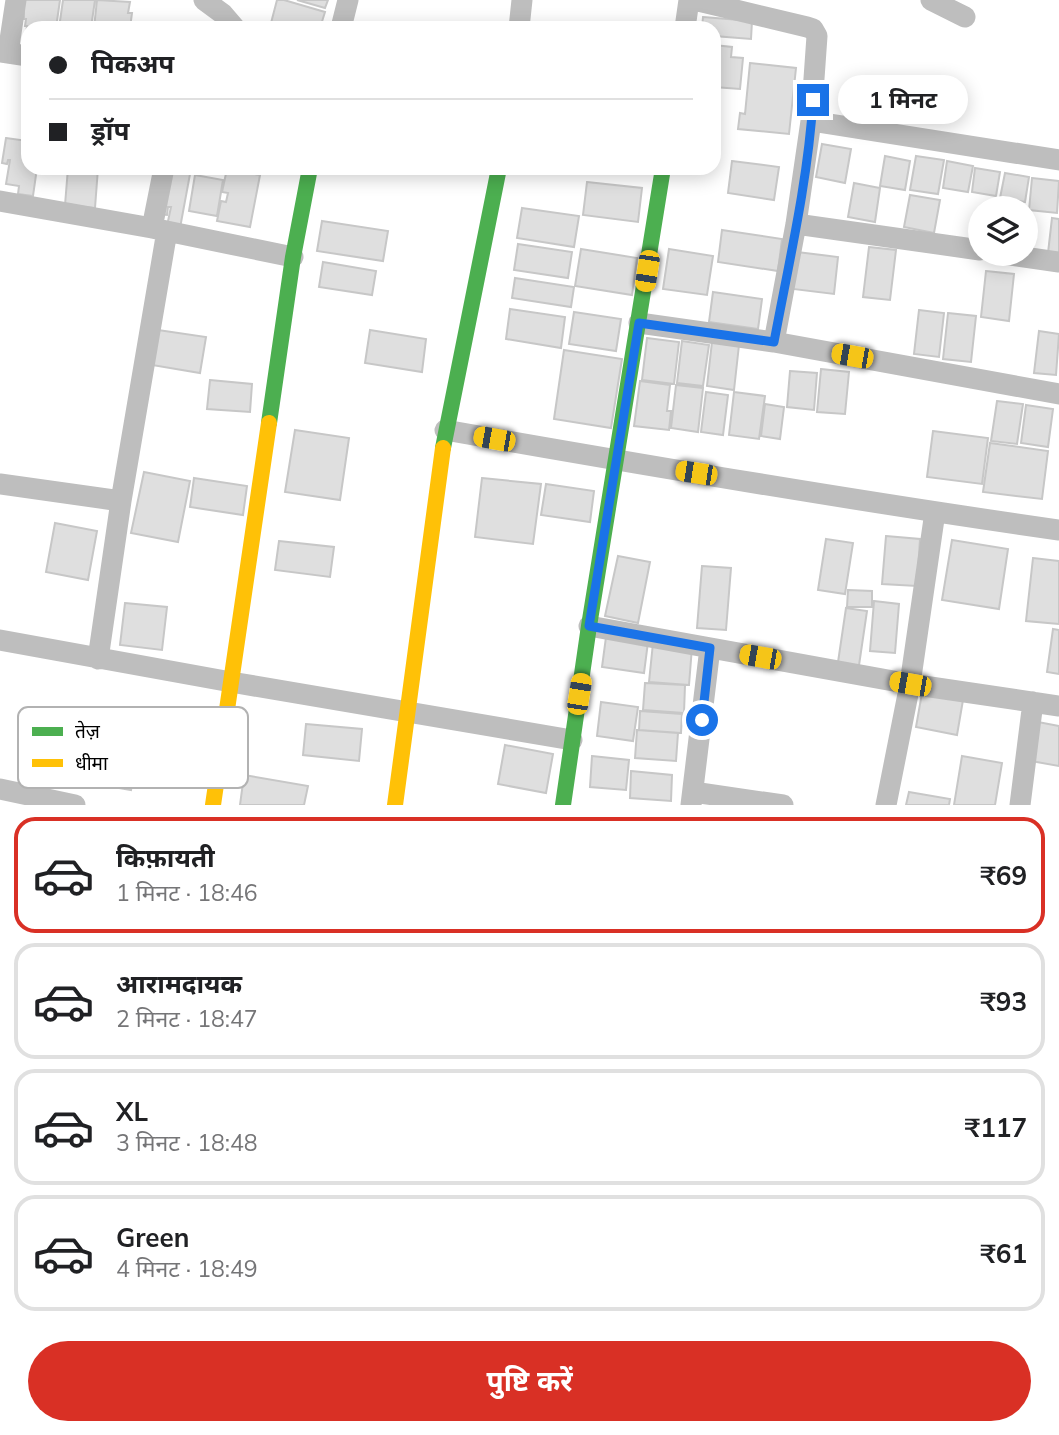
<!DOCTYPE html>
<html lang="hi">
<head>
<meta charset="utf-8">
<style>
	body { margin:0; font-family:Mulish,"Noto Sans Devanagari",sans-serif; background:#f2f2f2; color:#202124; height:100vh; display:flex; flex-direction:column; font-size:26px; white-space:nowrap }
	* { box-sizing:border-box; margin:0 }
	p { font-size:23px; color:#757577 }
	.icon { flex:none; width:38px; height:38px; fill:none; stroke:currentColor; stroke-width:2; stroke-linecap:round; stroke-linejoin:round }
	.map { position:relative; height:805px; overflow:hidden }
	.drawer { display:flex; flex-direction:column; background:#fff; flex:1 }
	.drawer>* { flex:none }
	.hud { position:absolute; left:21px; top:21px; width:700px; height:154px; border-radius:21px; box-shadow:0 4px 18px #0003; display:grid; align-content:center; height:154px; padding:0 28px; background:#fff }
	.controls { position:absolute; left:968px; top:196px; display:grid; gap:14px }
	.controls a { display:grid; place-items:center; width:70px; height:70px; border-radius:50%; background:#fff; box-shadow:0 4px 18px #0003; font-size:35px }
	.end { position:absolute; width:32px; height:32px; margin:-16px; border:9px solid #1a73e8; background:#fff; box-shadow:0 0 0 4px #fff }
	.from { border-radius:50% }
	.bubble { position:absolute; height:49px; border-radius:24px; background:#fff; box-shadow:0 4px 18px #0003; font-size:23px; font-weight:700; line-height:49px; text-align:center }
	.car { position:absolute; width:21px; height:42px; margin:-21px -10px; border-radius:9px; box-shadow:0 0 5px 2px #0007; background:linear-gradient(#f5c518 24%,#345 0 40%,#f5c518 0 76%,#345 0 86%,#f5c518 0) }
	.hud b { display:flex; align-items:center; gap:24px; height:66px; font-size:26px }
	.hud b+b { border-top:2px solid #e0e0e0 }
	.hud i { width:18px; height:18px; background:#202124 }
	ul { padding:12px 0 0; list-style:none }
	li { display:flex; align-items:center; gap:21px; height:116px; margin:0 14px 10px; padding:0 14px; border:4px solid #e0e0e0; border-radius:21px }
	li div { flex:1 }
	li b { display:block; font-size:26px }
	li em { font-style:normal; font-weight:700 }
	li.current { border-color:#d93025 }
	li>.icon { width:63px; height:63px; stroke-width:1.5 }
	.cta { display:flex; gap:14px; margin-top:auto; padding:14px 28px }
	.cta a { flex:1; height:80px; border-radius:42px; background:#d93025; color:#fff; font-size:28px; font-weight:700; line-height:80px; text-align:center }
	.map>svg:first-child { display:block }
</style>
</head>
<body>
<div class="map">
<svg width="1059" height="805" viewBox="0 0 1059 805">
	<rect width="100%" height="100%" fill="#fff"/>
	<!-- building -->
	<path fill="#dfdfdf" stroke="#c7c7c7" stroke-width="2" d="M24,0H60L56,28H28V43L25,42L27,26H25L26,19H24Z
		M63,0H95L91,28H59Z
		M97,0L130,2L128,13H132L130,28H94Z
		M277,0H284L325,12L320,28H288L271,23Z
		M297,0H328L325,8Z
		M703,17L752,21L751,39L714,36V28H702Z
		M714,45L732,47L731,57L743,58L740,89L714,87Z
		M750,63L796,68L789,134L738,129L740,113L745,114Z
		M6,138L28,141V168H37L33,196L18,194L19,186L6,184L10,160H8L7,164L2,163Z
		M822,144L851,149L845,183L816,177Z
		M885,156L910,161L905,190L880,186Z
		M916,156L944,160L938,194L910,190Z
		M732,161L779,167L774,200L728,193Z
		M947,161L973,166L968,192L943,188Z
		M68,168H98L95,208L65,205Z
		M975,168L1000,172L996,196L972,192Z
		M227,169L260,175L250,227L217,221L221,201L226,202L228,193L222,192Z
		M166,170L190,174L180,228L167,226L171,207H168L167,215L158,214Z
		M1005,173L1029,177L1025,202L1000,198Z
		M195,175L223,180L217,216L189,211Z
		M1032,178L1059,181L1057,213L1029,210Z
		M587,182L642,188L638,222L583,215Z
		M854,183L880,188L875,222L848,217Z
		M910,195L940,200L934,233L904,227Z
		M998,202L1027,207L1026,213V208H997Z
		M522,208L579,216L574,247L517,238Z
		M1052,218L1059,219V255L1048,253Z
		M322,221L388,231L383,261L317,251Z
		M722,230L782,239L778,271L718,262Z
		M518,244L572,252L568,278L514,270Z
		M869,247L896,250L890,300L863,297Z
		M581,249L637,258L632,295L575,286Z
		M669,249L713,256L707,295L663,289Z
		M797,252L838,257L834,294L793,289Z
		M323,262L376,271L372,295L319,287Z
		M986,271L1014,274L1009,321L981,317Z
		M515,278L574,287L571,307L512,298Z
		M713,292L762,299L758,329L709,322Z
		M510,309L565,317L561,348L506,339Z
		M919,310L944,313L939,357L914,354Z
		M574,312L621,319L616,351L569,344Z
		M948,313L976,316L971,362L943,359Z
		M158,330L206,337L200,373L152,365Z
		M370,330L426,339L422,372L365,363Z
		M1039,331L1059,334L1056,375L1034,373Z
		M647,338L679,342L674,384L642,380Z
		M682,341L709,345L703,386L677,383Z
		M712,342L739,345L734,390L707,386Z
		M564,350L622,359L611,428L554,419Z
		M821,369L849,372L845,414L817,412Z
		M790,371L817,373L814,410L787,407Z
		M210,380L252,384L250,412L207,409Z
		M640,381L670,385L667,411H671L669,430L634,426Z
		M676,385L703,388L698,432L671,428Z
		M706,392L728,395L723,435L701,432Z
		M734,392L765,396L759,439L729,435Z
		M997,401L1023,404L1017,444L991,441Z
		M765,404L784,407L780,439L761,436Z
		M1026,405L1053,409L1048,447L1021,443Z
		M295,430L349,438L340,500L285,492Z
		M933,431L988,438L982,484L927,477Z
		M990,443L1048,451L1042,499L983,492Z
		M144,472L190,481L178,542L131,533Z
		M194,478L247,486L243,515L190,507Z
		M482,478L541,484L533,544L475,537Z
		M546,484L594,491L590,522L541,515Z
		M55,523L97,531L88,580L46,572Z
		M886,536L920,539L917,586L882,584Z
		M826,539L853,543L845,594L818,590Z
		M952,540L1008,549L999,609L942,600Z
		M279,541L334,547L330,577L275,570Z
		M618,556L650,562L638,623L605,616Z
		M1033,558L1059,561V624L1026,621Z
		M702,566L731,568L726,630L697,628Z
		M848,590L872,591V607H847Z
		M874,601L899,604L895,653L870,651Z
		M125,603L167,607L162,650L120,645Z
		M846,608L867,611L858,672L837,669Z
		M1053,629L1059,630V674L1047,672Z
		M606,637L648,642L644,673L602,667Z
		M653,643L692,647L689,685L649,682Z
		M645,683L685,685L684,713L643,710Z
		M922,693L963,700L957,735L916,727Z
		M601,702L638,707L633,741L597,736Z
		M640,711L682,714L681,733L639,730Z
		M1038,722L1059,726V766L1031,761Z
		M306,724L362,729L359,761L303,755Z
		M637,730L678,733L676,761L635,758Z
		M105,737L140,744L131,790L96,784Z
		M505,745L553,754L546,793L498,784Z
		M592,756L629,760L626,790L590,787Z
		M962,756L1002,763L995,805H954Z
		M631,771L672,775L671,801L630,798Z
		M244,775L308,786L304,805H240Z
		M909,792L950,799L949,805H906Z"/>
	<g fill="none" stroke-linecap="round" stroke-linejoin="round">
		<!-- street -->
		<path stroke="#bebebe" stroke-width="21" d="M204,0L223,14L235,28
			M694,0L807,27L813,29L817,36L811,121L796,224L774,342
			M931,0L965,17
			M341,28L348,0
			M519,28L522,0
			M685,28L689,0
			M0,52L28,56
			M8,53L16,0
			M811,121L1059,160
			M0,201L152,228L293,257
			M796,224L980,250
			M152,228L164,168
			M1003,254L1059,262
			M639,323L774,342L1059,394
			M445,430C649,466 854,501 1059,530
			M0,484L121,501
			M589,626L910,684L1059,706
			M0,640L231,682L572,740
			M98,659L121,501L167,231
			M0,789L75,805
			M693,792L783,805
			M691,805L710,648
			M886,805L910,684L935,512
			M1020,805L1033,702"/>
		<!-- fast -->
		<path stroke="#4caf50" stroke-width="16" d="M269,423L293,257L310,168
			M443,448L499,168
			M563,805L589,626L663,168"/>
		<!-- slow -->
		<path stroke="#ffc107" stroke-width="16" d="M213,805L269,423
			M395,805L443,448"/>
	</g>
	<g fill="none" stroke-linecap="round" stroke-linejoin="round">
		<!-- route -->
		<path stroke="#1a73e8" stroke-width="9" d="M702,720L710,648L589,626L639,323L774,342C789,262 808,181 813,100"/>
	</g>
	<!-- legend -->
	<rect x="18" y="707" width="230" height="81" rx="10" fill="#fff" stroke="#b2b2b2" stroke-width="2"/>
	<rect x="32" y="727" width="31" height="9" fill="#4caf50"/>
	<rect x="32" y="759" width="31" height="8" fill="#ffc107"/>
	<g font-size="19" fill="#000">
		<text x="75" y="738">तेज़</text>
		<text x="75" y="770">धीमा</text>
	</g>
</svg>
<div class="controls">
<a><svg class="icon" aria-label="layers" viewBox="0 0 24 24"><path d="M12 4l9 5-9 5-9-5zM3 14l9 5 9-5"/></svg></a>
</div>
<i class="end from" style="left:702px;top:720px"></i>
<i class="end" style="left:813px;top:100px"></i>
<div class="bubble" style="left:838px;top:75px;width:130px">1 मिनट</div>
<i class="car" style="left:647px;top:271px;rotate:189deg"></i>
<i class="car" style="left:852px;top:356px;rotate:280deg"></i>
<i class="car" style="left:494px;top:439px;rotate:280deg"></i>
<i class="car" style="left:696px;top:473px;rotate:279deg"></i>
<i class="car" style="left:760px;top:657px;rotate:280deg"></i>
<i class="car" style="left:910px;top:684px;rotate:280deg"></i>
<i class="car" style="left:579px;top:694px;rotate:9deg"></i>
<div class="hud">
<b><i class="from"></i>पिकअप</b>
<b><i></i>ड्रॉप</b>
</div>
</div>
<section class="drawer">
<ul>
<li class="current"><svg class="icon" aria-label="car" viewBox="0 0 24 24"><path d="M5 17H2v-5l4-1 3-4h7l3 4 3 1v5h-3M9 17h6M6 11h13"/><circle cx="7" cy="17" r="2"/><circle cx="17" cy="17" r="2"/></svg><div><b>किफ़ायती</b><p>1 मिनट · 18:46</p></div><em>₹69</em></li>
<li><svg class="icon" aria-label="car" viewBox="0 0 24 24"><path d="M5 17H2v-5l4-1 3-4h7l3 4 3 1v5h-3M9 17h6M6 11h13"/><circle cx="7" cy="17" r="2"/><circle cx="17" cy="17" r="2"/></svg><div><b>आरामदायक</b><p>2 मिनट · 18:47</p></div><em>₹93</em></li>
<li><svg class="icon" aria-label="car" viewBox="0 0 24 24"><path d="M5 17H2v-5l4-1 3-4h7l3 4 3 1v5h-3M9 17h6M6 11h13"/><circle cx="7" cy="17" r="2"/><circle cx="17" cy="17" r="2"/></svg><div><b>XL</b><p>3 मिनट · 18:48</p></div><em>₹117</em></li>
<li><svg class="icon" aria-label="car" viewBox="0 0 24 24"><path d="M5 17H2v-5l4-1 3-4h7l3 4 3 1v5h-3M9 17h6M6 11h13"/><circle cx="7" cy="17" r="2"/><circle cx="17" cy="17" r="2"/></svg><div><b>Green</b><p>4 मिनट · 18:49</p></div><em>₹61</em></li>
</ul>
<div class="cta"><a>पुष्टि करें</a></div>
</section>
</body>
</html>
